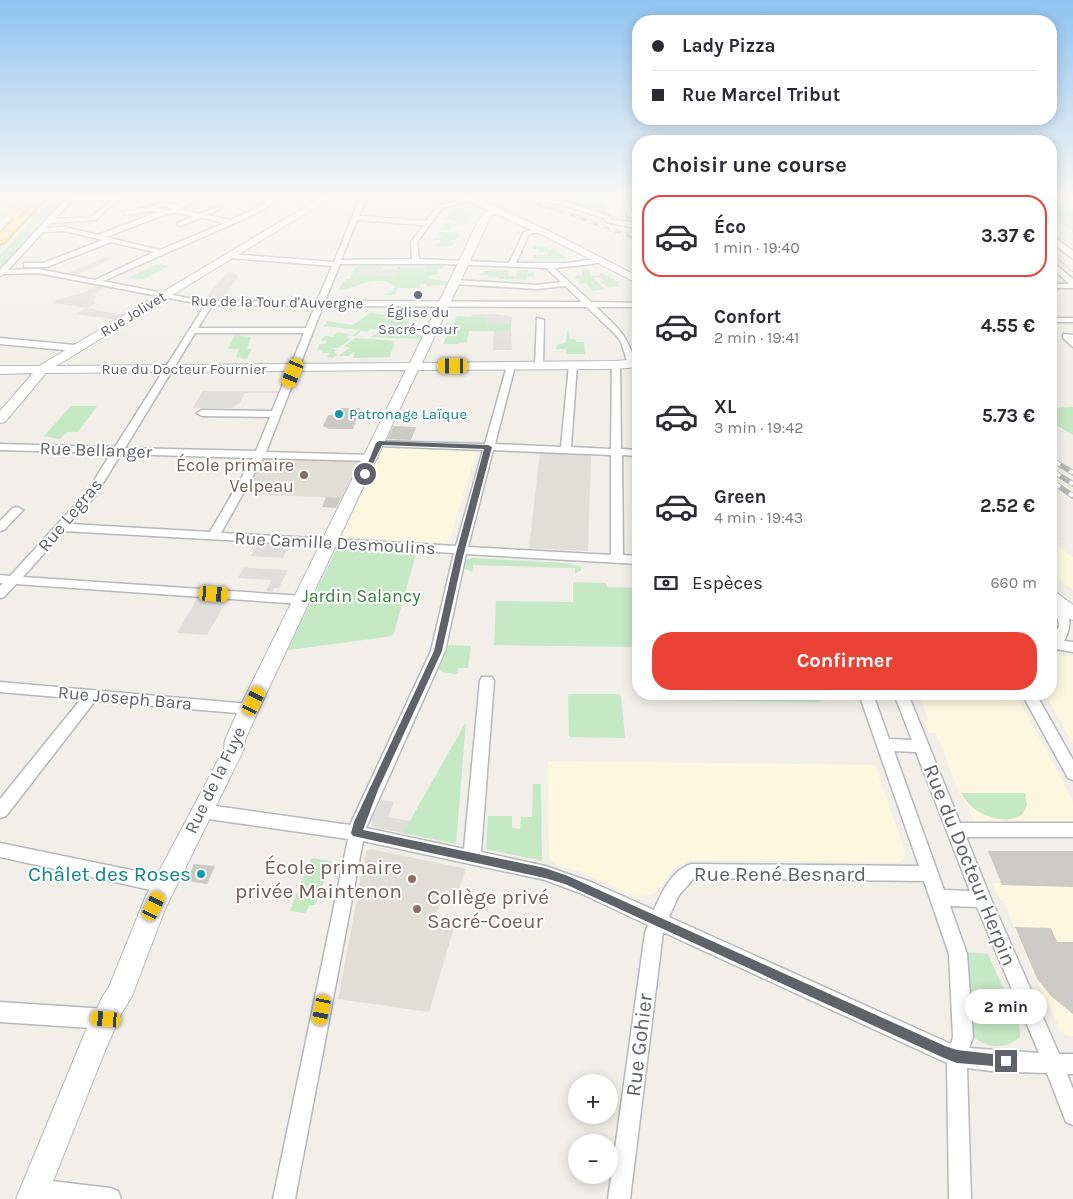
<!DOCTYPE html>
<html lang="fr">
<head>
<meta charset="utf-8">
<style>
	body { margin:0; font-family:Karla,sans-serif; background:#f7f7f7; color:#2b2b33; height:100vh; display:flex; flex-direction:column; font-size:19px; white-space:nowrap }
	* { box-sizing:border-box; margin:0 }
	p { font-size:16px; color:#7c7c81 }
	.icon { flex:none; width:28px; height:28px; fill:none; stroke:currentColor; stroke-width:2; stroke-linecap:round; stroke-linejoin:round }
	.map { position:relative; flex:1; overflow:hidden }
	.drawer { position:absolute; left:632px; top:135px; width:425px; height:565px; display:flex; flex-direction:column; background:#fff; border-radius:20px; box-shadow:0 2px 12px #0003 }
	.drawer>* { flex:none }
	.hud { position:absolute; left:632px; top:15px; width:425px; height:110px; border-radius:20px; box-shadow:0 2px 12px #0003; display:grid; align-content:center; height:110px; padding:0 20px; background:#fff }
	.fabs { position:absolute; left:568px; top:1074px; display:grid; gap:10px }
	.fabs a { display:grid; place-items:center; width:50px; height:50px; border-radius:50%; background:#fff; box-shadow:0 2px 12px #0003; font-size:25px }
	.end { position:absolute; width:22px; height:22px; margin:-11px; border:6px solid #5f6368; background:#fff; box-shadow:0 0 0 2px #fff }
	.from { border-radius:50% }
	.bubble { position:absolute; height:35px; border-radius:18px; background:#fff; box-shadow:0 2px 12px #0003; font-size:16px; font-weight:700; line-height:35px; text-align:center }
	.car { position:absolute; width:15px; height:30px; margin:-15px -8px; border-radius:6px; box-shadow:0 0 4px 1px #0007; background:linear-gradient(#f5c518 24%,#345 0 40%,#f5c518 0 76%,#345 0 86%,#f5c518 0) }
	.hud b { display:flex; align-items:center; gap:18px; height:48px; font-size:19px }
	.hud b+b { border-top:1px solid #e1e1e2 }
	.hud i { width:12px; height:12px; background:#2b2b33 }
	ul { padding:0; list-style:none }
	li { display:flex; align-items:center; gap:15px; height:82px; margin:0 10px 8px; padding:0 10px; border:2px solid transparent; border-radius:20px }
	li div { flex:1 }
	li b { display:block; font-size:19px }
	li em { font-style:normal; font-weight:700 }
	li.selected { border-color:#ea4335 }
	li>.icon { width:45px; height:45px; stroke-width:1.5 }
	h2 { padding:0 20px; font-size:22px; line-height:60px }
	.pay { display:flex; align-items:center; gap:12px; height:55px; padding:0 20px; font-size:19px }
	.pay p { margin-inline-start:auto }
	.button { display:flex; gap:10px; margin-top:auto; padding:10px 20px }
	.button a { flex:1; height:58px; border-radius:20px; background:#ea4335; color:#fff; font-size:20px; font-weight:700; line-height:58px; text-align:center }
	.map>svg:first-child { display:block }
</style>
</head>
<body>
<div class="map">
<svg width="1073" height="1199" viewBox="0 0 1073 1199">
	<rect width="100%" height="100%" fill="#f1efe8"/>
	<!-- commercial -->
	<path fill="#fef7e0" d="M386,446L477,449L450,538L444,543L347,537L343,534L383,447Z
		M1051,538L1061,542L1055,544L1073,557V590L1051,573Z
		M1051,656H1073V744L1045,694H1051Z
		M918,694H1016L1073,801V823L974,822L966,802L960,795L936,733H929L924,721L929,720Z
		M548,761L875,765L906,855L900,862L691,860L674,868L657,892L650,895L635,896L576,870L558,866L549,859Z
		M988,851H1073V1036L1066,1035L1061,1031L1032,970L1003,900H1000L993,883H1001Z"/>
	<!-- industrial -->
	<path fill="#e0deda" d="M106,257L114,258L73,276L64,274Z
		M383,264L382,269H404L396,276L359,275L361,268H373L374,265Z
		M97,286L105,288L91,295L97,297L93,299L95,303L87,308L54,303L56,300L83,293Z
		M86,308L111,313L125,315L117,320L76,314Z
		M472,314H497L512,317L511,324L484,323L471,316Z
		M494,331H511L512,350H493Z
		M202,391H280L279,393H245L239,404L235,405L234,408H193Z
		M259,541L290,543L283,558L251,556Z
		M244,567L251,568L288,570L279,588H274L272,592L266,591L271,580L238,578Z
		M197,599L226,601L207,635L177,633Z
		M381,800L394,802L388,817L410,821L403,833L373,827L371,821Z"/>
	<!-- education -->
	<path fill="#e1ded6" d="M227,272L234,273L238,277L220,301L204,300Z
		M540,452L591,454L588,551L529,548Z
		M267,458L356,461L360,463L343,498L243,494L263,460Z
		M371,849L466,869L458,892L446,890L435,917L451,920V922L455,924L429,1012L338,999L358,893H366L368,887H359L366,851Z"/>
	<!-- green -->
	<path fill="#c5e8c5" d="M56,195H70L0,271V255L17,237L35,213L41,212Z
		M567,195H604L607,215L567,203Z
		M1051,199H1056L1073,212V233L1051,216Z
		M457,208L467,209L461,212H472L470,213L473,216L469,217L468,224L455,225L456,221H455L449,230H440L443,223H452L454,221L437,217L446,218L452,210Z
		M439,232H457L462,235H459L456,240H450L454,242L452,246L437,247L435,244L441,243L442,241L433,240L434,238L445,236L437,235Z
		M534,246L548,247L549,252L553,248L557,250L555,251L570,259H533L534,255H547L548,252L537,251V249H533Z
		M157,264L169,266L144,279L128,278Z
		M426,264H443V269L437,268V274L428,276V278L448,282L447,285L426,286V284H421L420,288H398L394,295H382L392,292L395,286C376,272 357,289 339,290L343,282L346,281L345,279H350L355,268H361L357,267L358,265H374L373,268H361L359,275L396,276V271H402L403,269H397V267L424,268Z
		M508,270L509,276H517L516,271L528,270V273L534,272L535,276H528L527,280L498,279V277L488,278V275H474L485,273L484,271Z
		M582,270H589L591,276H597L602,273L620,283L617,284L620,286L609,288L601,282L604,281L598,276L593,278L605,289L592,291L586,283L581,284L577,281L581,280L573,277L582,275Z
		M370,313L385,315L383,318L390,319L391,316L409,317L406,319L409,323L405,329H410L409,333L422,336L420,339L370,337L376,334L385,333L386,330L370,329L368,332L361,331L356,336H351L359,330L324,326L327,321L353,325Z
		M457,316L485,317V323L511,324V331H469L467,342H461L458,344H443L449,331H458L451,330Z
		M567,331H569L570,339H575L576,342H584L585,354H566V349H556L557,345L566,343Z
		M337,332L350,334L346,337L350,340L338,348H333V349L336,350L334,352L338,355L332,358L327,357L330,353H321L323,350H317L320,344H325L327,341L321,340L324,336L334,337Z
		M235,335L251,337L247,349H252L247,359L236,357L239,349H228Z
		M355,338L394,341V346L390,354L391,357L353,358L355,352H353L348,356H338L350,348L344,346Z
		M71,406H97L78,432H68L59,439L44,436Z
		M1073,407V435L1051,422V408Z
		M336,550L416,554L393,636L288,650Z
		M472,558L566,563L581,567V570L575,574V568L473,565L472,572L463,568C463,562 466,560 472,558Z
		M573,582L606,583L607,587L639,588V647L494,645L496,601L573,602Z
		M449,645L471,646L468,668H458L457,674L442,672L439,669Z
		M570,694H619L621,696L625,737L624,738L569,737L568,695Z
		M684,694H819L821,702L685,700Z
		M466,722L456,844L403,833Z
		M533,784H541L542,861L486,849L488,816H512V828L520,829L521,817H532Z
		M961,793H1025L1027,805L1022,815C1000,827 972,813 961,793Z
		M311,858L332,861L315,905H310L305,913L290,911Z
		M965,952L988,954L1019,1024L1020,1038C1001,1051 984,1048 969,1032Z"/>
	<!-- building -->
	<path fill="#cccac5" d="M336,408H360L353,429H329L323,426L328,415H333Z
		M394,426L416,427L411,440L387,439Z
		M326,497L341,498L336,508L322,507Z
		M988,851H1073V887L1002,885Z
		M194,864L215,866L207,884L187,881Z
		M1015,927L1051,928L1057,942H1073V1014L1052,997L1037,979Z"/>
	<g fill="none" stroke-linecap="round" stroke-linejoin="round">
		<defs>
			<path id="street" d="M69,195H76L74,197L127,195L109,207L96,220L51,223L46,228L65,227L98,235L158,212L150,211L126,215L124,214V212L149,207L162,202L176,205L199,196L201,199L184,207L185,208L182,210L200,214L219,206L222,208L221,209L207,215L231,220L267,202L224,195L273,199L279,195H287L253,215L103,281L203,301H317L332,266L231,258L227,256L231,254L334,262L361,195H367L359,216L426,221L438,206L471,198V200L442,208L417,242L419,259L509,263L524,232L540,228L543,230L542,231L529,234L516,263H567L603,258V262L584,265L554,268L591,302L639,303V307H596C619,329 626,333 636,364L635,366L628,364L621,342L616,335L587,307L323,306L266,452L372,455L377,458L372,461L263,458L221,533L456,546L483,450L379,446L374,443L375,441L485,444L507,366L511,363L515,366L495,444L561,447L569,365L573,362L577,365L571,447L611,449L612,365L616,362L620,365L621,449L639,450V456L622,455L623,555L639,556V564L466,554L445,651L366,828L464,849L480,681L482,677H492L494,681L481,852L545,866L591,882L654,910C662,892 671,871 691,864L919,866L859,694H873L889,739L912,740L894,694H908L960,823H1073V837H966L991,899L1059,1054H1073V1074H1067L1073,1089V1125L1066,1122L1047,1073L991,1071L967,1068L971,1199H949L947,1063L663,932L630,1199H608L645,933L648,925L580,893L545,880L363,841L295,1199H273L348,839L201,818L195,816L193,811L195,806L201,804L350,825L431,651L454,553L64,531L23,577L302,596L308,600L302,604L16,584L4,597L0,598V586L3,583H0V575L10,576L87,492L111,453L0,450V444L115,447L205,305L38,273L4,274L0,276V270ZM112,200L92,217L55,219L71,201ZM163,206L175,209L169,211L157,208ZM177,213L193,216L178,223L177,224L180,226L201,218L225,223L160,250L106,237L166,214ZM357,220L424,225L411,242L412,259L341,260ZM65,231L103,240L43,263H24V267H47L111,242L154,252L95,280L38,269L8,270L43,232ZM340,264H445L546,268L561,282L537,285L454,280L450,282L454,284L537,289L565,286L582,302L325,301ZM212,305L315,306L306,328H198ZM195,333H304L272,411L202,410L197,413L202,416L270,417L256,451L125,448ZM493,450L611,455V555L468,547ZM121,454L253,458L210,532L70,524L95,496ZM894,751L916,752L970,891L944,890ZM694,878L924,881L949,954L953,1037L951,1044L669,917L679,895ZM950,906L977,907L1039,1053L969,1048L973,1037L967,954Z
				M533,195H544L547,199L566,202L609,216L612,220L639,223V227H628L607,222L604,218L563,205L542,201L540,198Z
				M621,195H631L639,200V205L628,199L632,213L639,214V218L627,216Z
				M1051,261L1073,279V288H1051V284H1069L1051,267Z
				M537,318L544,320L543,366L539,369L535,366Z
				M1051,318H1073V322H1051Z
				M1063,334L1073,335V347L1063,338Z
				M0,338L75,345L79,348L75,351L0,344Z
				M17,507L23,510L4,530L0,531V521L13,508Z
				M1056,597L1060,598C1070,614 1073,624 1064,641L1073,642V652L1051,648V637L1059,627C1059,616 1051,608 1052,598Z
				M0,682L249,704L254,705L256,709L254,713L249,714L95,701L6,816L0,818V799L81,699L0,692Z
				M1022,694H1036L1073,760V780L1068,778Z
				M0,843L165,877L171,880L174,885L171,890L165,893L0,857Z
				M0,1002L106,1009L113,1012L116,1019L113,1026L106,1029L0,1022Z
				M35,1179L110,1188L118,1191L121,1199H30L27,1198L24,1190L27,1182Z"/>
			<path id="secondary" d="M325,195H336L56,366L410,363L478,221L485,212L489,211L457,195H469L551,232L639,277V284L545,236L496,214L491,216L422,363L616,361L639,359V367L616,369L418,370L259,709L245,740L244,749L165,909L132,996L121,1014L105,1051L46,1199H16L84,1035L103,996L109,987L145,898L224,749L225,740L239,709L406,370L46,373L5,422L0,423V411L33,373L0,374V366H39Z
				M1051,234L1073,251V259L1051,242Z
				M1051,591L1057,593L1073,605V620L1067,618L1051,606Z"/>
			<path id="primary" d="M14,195H25L4,217L0,218V209Z"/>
			<path id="highway" d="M37,195H49L4,243L0,244V233Z"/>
		</defs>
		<!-- street casing -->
		<use href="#street" stroke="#b5b8bc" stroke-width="3"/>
		<!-- secondary casing -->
		<use href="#secondary" stroke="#b6babf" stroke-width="2"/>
		<!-- primary casing -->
		<use href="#primary" stroke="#f2c960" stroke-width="2"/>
		<!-- highway casing -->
		<use href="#highway" stroke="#f9ab00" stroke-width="3"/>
		<!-- street -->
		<use href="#street" fill="#fff" fill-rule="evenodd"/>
		<!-- secondary -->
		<use href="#secondary" fill="#fff" fill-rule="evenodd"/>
		<!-- primary -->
		<use href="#primary" fill="#fff2af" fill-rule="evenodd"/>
		<!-- highway -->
		<use href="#highway" fill="#fde293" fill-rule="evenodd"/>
		<!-- tram -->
		<path stroke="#b6b7b8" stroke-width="1" d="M1051,253L1073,272"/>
		<defs>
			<path id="rail-far1" d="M507,195L575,216L639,240"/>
			<path id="rail" d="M1051,459L1073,473
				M1051,470L1073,484
				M1051,481L1073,496"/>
		</defs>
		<!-- rail-far1 casing -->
		<use href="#rail-far1" stroke="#b6b7b8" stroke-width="3"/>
		<!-- rail casing -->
		<use href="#rail" stroke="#b6b7b8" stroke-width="5.5"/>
		<!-- rail-far1 -->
		<use href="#rail-far1" stroke="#fff" stroke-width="2" stroke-dasharray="6" stroke-linecap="butt"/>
		<!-- rail -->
		<use href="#rail" stroke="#fff" stroke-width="4" stroke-dasharray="11" stroke-linecap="butt"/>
		<defs>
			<path id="highway-bridge" d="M14,213L32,195"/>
		</defs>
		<!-- highway-bridge casing -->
		<use href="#highway-bridge" stroke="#f9ab00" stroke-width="14" stroke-linecap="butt"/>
		<!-- highway-bridge -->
		<use href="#highway-bridge" stroke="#fde293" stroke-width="12"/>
	</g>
	<!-- sky -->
	<linearGradient id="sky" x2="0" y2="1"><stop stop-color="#8fc3f1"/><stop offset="0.54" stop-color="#f9f8f5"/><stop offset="1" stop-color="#f9f8f5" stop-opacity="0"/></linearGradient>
	<rect width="1073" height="363" fill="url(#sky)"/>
	<!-- route -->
	<path fill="#5f6368" d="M379,441L488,445L492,447L463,557L442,651L378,790L363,830L545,868L568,876L945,1046L957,1050L1010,1056L1012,1061L1010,1065L1006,1067L957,1063L944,1058L565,884L545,878L353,836L351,833L354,822L434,651L455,557L484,449L382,445L368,474L363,475L376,443Z"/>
	<!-- markers -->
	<circle fill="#6b7280" stroke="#fff" stroke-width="2" cx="418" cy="295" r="5"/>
	<g fill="#0f9aa8" stroke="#fff" stroke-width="2">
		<circle cx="339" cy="414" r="5"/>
		<circle cx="201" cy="874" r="5"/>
	</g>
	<g fill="#8d6e63" stroke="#fff" stroke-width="2">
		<circle cx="304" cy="475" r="5"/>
		<circle cx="412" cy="879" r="5"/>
		<circle cx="417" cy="909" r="5"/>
	</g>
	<g text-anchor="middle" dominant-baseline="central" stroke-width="4" stroke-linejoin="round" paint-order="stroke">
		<!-- far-street labels -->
		<g font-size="15" fill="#5f6368" stroke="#fff">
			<text transform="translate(277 302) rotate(1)">Rue de la Tour d'Auvergne</text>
			<text transform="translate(133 314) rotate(-31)">Rue Jolivet</text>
			<text x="184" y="369">Rue du Docteur Fournier</text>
		</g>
		<!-- far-worship labels -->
		<g font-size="15" fill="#5b616d" stroke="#fff">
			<text x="418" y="312">Église du<tspan x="418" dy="17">Sacré-Cœur</tspan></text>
		</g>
		<!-- far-culture labels -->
		<g font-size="15" fill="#0d838f" stroke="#fff" text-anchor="start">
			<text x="349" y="414">Patronage Laïque</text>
		</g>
		<!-- street labels -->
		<g font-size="18" fill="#5f6368" stroke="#fff">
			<text transform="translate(96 450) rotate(2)">Rue Bellanger</text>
			<text transform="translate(70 515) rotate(-50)">Rue Legras</text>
			<text transform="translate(335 543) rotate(3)">Rue Camille Desmoulins</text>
			<text transform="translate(125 698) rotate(5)">Rue Joseph Bara</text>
			<text transform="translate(215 780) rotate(-64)">Rue de la Fuye</text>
		</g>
		<!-- education labels -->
		<g font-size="18" fill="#785e54" stroke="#fff" text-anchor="end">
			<text x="294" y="465">École primaire<tspan x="294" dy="21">Velpeau</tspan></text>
		</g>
		<!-- park labels -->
		<g font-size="18" fill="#348238" stroke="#fff">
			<text x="361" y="596">Jardin Salancy</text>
		</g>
		<!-- near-street labels -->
		<g font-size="21" fill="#5f6368" stroke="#fff">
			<text transform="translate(970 865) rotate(68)">Rue du Docteur Herpin</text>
			<text x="780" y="874">Rue René Besnard</text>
			<text transform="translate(639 1045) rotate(-83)">Rue Gohier</text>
		</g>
		<!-- near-education labels -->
		<g font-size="21" fill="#785e54" stroke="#fff" text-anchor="end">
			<text x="402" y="867">École primaire<tspan x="402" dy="24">privée Maintenon</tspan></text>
			<text x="427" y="897" text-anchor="start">Collège privé<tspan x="427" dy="24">Sacré-Coeur</tspan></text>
		</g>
		<!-- near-culture labels -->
		<g font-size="21" fill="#0d838f" stroke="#fff" text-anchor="end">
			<text x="191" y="874">Châlet des Roses</text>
		</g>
	</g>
</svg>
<div class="fabs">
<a>+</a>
<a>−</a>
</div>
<i class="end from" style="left:365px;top:474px"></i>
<i class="end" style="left:1006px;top:1061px"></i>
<div class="bubble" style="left:965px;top:989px;width:82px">2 min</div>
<i class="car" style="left:453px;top:366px;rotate:270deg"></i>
<i class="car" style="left:293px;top:373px;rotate:203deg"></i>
<i class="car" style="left:214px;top:594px;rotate:94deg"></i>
<i class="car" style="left:254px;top:701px;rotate:26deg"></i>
<i class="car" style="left:154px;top:906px;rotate:26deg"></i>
<i class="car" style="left:322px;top:1010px;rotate:191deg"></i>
<i class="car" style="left:106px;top:1019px;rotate:275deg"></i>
<div class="hud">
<b><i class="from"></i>Lady Pizza</b>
<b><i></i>Rue Marcel Tribut</b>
</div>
<section class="drawer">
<h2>Choisir une course</h2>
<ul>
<li class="selected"><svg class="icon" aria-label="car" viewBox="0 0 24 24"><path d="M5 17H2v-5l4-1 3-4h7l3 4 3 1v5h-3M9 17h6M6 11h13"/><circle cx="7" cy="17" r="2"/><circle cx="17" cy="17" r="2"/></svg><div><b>Éco</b><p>1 min · 19:40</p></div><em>3.37 €</em></li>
<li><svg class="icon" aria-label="car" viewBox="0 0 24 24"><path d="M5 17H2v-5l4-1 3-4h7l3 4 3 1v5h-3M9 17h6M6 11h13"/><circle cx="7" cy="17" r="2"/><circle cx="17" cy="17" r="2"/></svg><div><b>Confort</b><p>2 min · 19:41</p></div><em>4.55 €</em></li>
<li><svg class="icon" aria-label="car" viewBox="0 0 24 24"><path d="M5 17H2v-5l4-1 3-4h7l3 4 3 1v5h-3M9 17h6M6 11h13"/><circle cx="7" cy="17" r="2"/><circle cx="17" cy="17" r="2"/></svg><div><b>XL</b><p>3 min · 19:42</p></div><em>5.73 €</em></li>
<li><svg class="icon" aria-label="car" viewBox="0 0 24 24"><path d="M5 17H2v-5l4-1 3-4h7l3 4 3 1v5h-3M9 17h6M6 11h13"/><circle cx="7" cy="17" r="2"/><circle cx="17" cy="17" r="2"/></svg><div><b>Green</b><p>4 min · 19:43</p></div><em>2.52 €</em></li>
</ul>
<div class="pay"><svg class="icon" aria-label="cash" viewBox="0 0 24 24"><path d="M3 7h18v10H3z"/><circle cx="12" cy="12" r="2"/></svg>Espèces<p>660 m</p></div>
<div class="button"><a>Confirmer</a></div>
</section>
</div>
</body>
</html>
